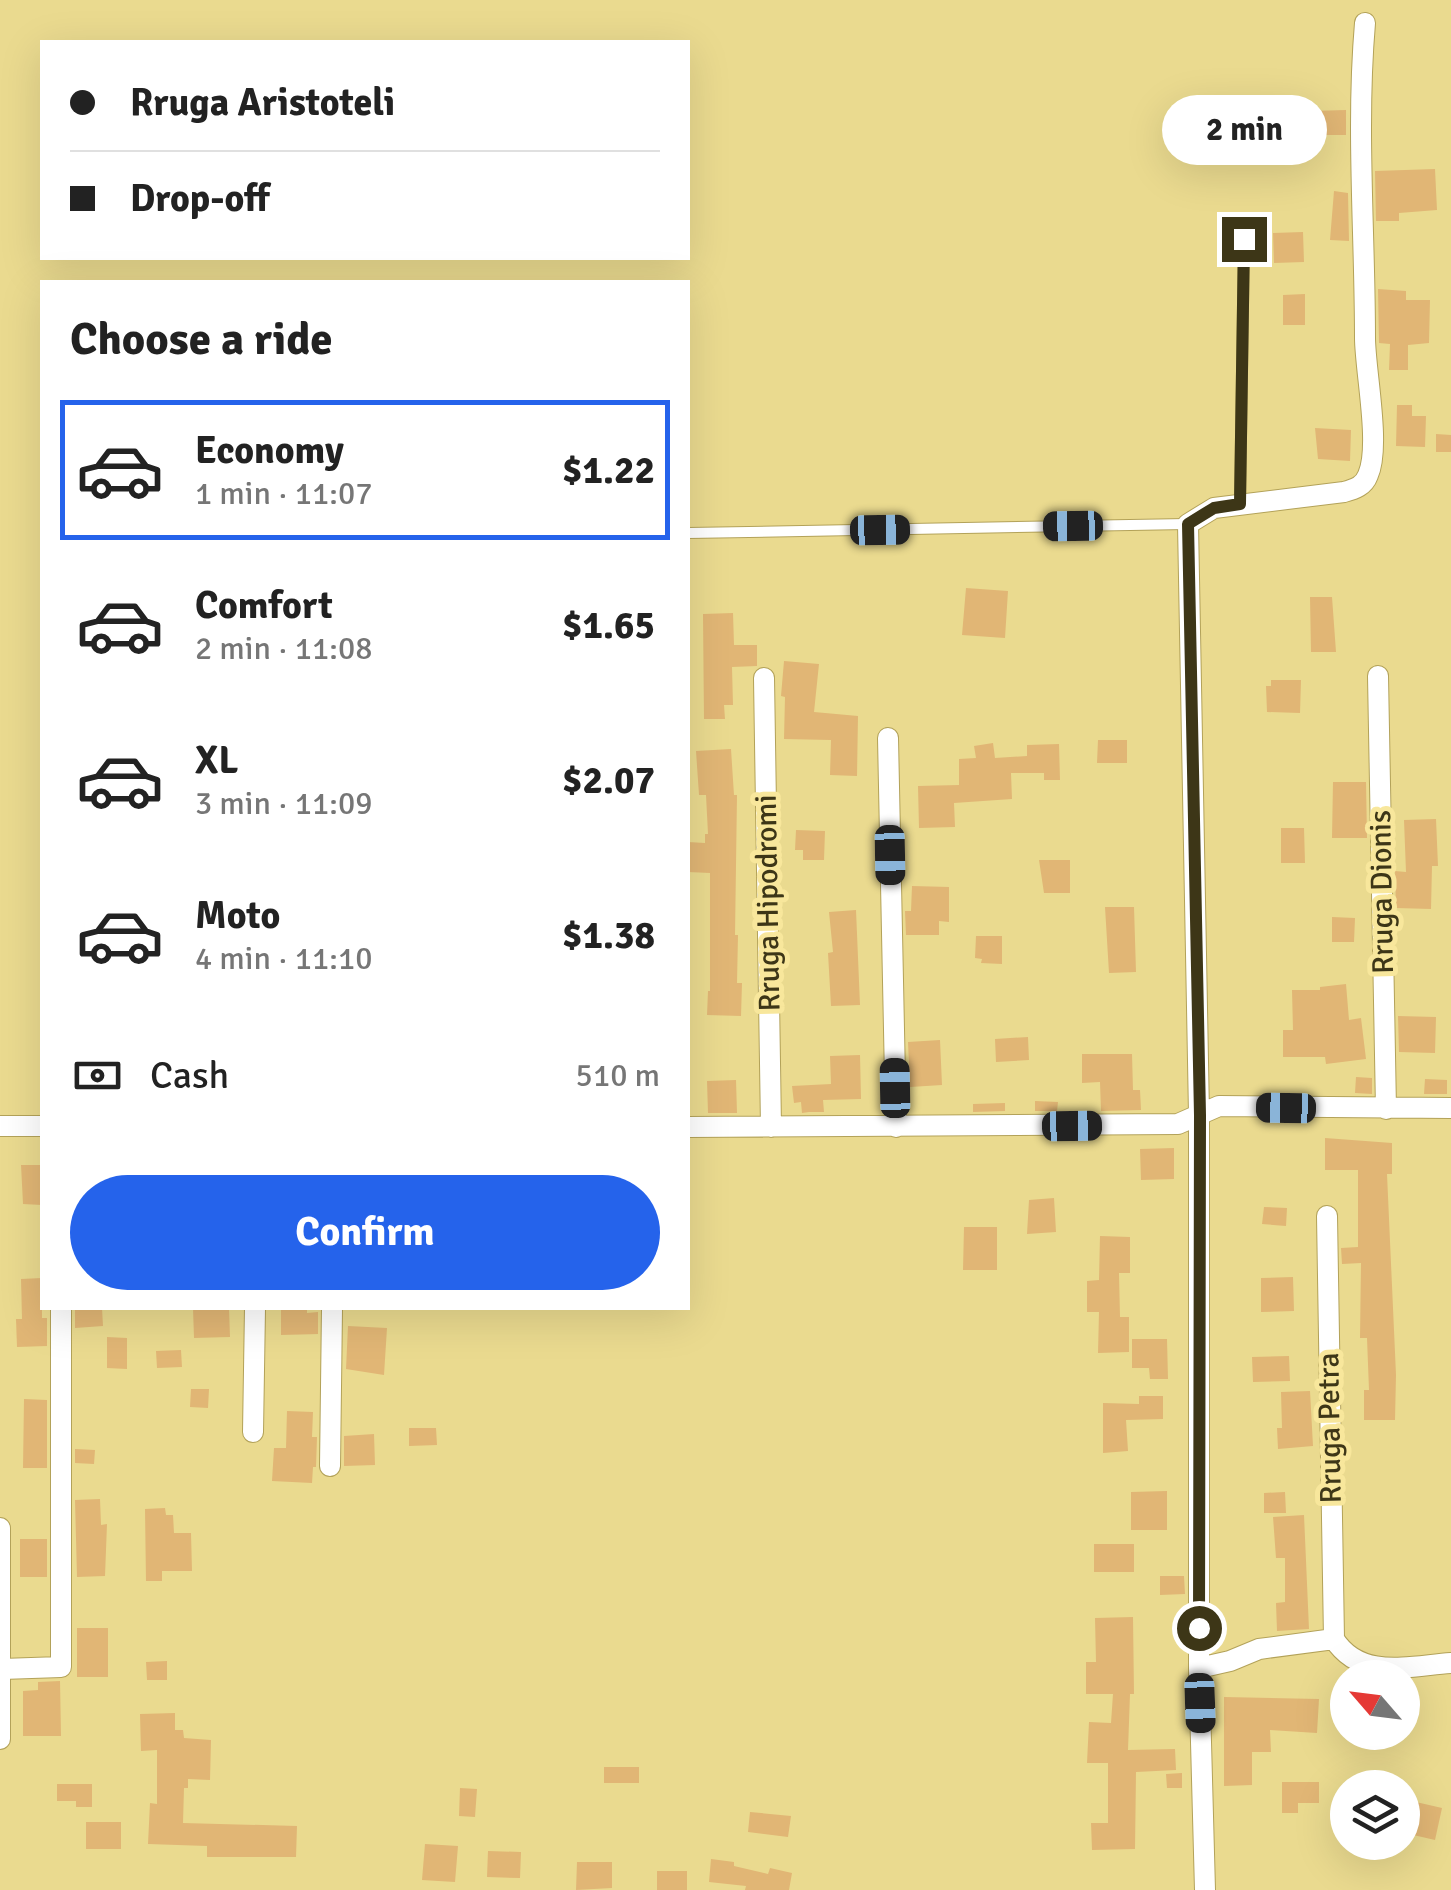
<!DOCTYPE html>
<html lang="en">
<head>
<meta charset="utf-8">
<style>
	body { margin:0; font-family:Signika,sans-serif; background:#f6f6f6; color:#222; height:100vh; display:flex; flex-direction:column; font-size:38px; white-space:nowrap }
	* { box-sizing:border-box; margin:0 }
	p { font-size:32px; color:#767676 }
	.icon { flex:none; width:55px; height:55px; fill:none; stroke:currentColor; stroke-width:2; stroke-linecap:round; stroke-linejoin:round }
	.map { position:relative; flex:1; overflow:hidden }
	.details { position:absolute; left:40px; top:280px; width:650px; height:1030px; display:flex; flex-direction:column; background:#fff; border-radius:0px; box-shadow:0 10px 40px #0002 }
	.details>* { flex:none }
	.banner { position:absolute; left:40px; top:40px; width:650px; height:220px; border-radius:0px; box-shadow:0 10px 40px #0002; display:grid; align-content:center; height:220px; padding:0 30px; background:#fff }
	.needle { width:65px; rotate:298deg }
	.buttons { position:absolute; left:1330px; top:1660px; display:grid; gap:20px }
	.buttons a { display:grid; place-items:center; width:90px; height:90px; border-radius:50%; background:#fff; box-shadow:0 10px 40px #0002; font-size:50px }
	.end { position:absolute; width:45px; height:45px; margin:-22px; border:12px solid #3d3617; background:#fff; box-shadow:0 0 0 5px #fff }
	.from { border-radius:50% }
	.bubble { position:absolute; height:70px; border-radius:35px; background:#fff; box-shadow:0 10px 40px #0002; font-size:32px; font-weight:700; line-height:70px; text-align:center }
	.car { position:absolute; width:30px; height:60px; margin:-30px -15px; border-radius:12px; box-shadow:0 0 8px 2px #0007; background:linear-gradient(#222 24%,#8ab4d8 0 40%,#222 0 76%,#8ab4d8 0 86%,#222 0) }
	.banner b { display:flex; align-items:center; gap:35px; height:95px; font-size:38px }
	.banner b+b { border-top:2px solid #e0e0e0 }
	.banner i { width:25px; height:25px; background:#222 }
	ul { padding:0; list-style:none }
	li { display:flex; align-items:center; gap:30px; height:140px; margin:0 20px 15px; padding:0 10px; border:5px solid transparent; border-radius:0px }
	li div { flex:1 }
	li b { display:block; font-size:38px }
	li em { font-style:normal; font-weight:700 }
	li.current { border-color:#2563eb }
	li>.icon { width:90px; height:90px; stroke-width:1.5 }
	h2 { padding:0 30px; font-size:45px; line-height:120px }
	.pay { display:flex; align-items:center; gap:25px; height:110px; padding:0 30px; font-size:38px }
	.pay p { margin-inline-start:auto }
	.cta { display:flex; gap:20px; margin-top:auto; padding:20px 30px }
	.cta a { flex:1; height:115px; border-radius:60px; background:#2563eb; color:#fff; font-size:40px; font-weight:700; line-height:115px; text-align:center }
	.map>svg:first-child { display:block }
</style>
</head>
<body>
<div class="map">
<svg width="1451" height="1890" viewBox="0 0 1451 1890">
	<rect width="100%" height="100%" fill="#eada8f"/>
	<!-- building -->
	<path fill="#e1b675" d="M1346,110V135H1311V111Z
		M1435,169L1437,210L1399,213V221H1376L1375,171Z
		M1334,191L1348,193L1349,241L1330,240Z
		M1303,232L1304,262L1274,263L1273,233Z
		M1378,289L1406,291V300H1430L1429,343L1408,345V370H1389L1390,344L1379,343Z
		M1305,294V325H1283V295Z
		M1397,405H1412V416H1426L1425,447L1396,446Z
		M1315,428L1351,430L1350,461L1318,459Z
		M1436,434L1451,435V452H1436Z
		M966,588L1008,591L1005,638L962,635Z
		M1310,597H1332L1336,652H1311Z
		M733,613L734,645H757V666L732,667L733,705H724L725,719H704L703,614Z
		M784,661L819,664L814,712L858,716L857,776L830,775L831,740L784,739L785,697L781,696Z
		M1271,680H1301L1300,713L1267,712L1266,686H1271Z
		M1098,740H1127V763H1097Z
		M993,743L995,758L1027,756V745L1059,744L1060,780H1044V773H1011L1012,799L954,803L955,827L919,828L918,786L959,785V759L976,758L974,746Z
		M731,749L734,795H737L735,935H738L737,983H742L741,1016L707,1015L708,991H710V873L688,872V842L705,843V834H708L706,795H699L696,751Z
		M1333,782H1366L1367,838H1332Z
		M1436,819L1438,866H1432L1431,909L1396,908L1395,871L1406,872L1404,820Z
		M1281,828H1304L1305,863H1281Z
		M796,830L825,831L824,860H803V850H795Z
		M1039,860H1070V893H1044Z
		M912,886L949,887V922L939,921V935H906L905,911H911Z
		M1105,907H1134L1136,972L1109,973Z
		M856,910L860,1005L831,1006L828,953L833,952L829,912Z
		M1332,917L1355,918L1354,942H1332Z
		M976,936H1002V964L981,963L982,959L975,958Z
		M1346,984L1349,1020L1361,1018L1366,1059L1326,1064L1325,1057H1283V1030H1293L1292,990H1320V987Z
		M1398,1016L1436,1017L1435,1053L1399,1052Z
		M1028,1037L1029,1060L996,1062L995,1039Z
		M940,1040L942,1085L910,1087L908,1042Z
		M1082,1054H1132L1133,1090H1140L1141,1110L1101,1111L1100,1082L1082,1083Z
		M860,1055L861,1099L823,1100L824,1112H809L802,1113L801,1102L794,1103L792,1086L831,1084L830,1056Z
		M1356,1077L1372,1078V1094L1355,1093Z
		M1425,1079L1447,1080V1094H1424Z
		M736,1080L737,1113H708L707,1081Z
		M1035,1101L1058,1102L1057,1111H1035Z
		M1005,1103V1111L973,1112V1104Z
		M1325,1138L1392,1143V1174H1387L1396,1375L1395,1420H1364V1390H1369L1367,1338H1360L1361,1263L1342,1264L1341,1248L1358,1247V1170H1325Z
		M1174,1148V1179L1141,1180L1140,1149Z
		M21,1165H42V1205L23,1204Z
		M1054,1198L1056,1232L1027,1234L1029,1200Z
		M1264,1207L1287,1208L1286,1226L1262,1224Z
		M964,1227H997V1270H963Z
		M1100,1236L1130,1237V1273H1119L1120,1317H1129V1352L1098,1353L1099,1312H1087V1281L1099,1280Z
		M1293,1277L1294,1311L1261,1312V1278Z
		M42,1278V1318H47V1346L17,1347L16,1319H22L21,1279Z
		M75,1308H102L103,1326L75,1328Z
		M193,1308H229L230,1337L194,1338Z
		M281,1308H307V1313L318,1312V1334L281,1335Z
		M348,1326L387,1328L384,1375L346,1369Z
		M107,1337L127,1338V1369L107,1368Z
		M1132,1339H1167L1168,1379H1150L1149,1368H1132Z
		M181,1350L182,1367L157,1368L156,1351Z
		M1289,1356L1290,1381L1253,1382L1252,1357Z
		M191,1389H209L208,1408L190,1407Z
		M1310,1391L1313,1446L1278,1449L1277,1428H1282L1281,1392Z
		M1139,1396H1163V1419L1126,1420L1128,1451L1103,1453V1403L1139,1404Z
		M24,1399L47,1400V1468H23Z
		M287,1411L313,1412L312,1437H317L316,1467H313L312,1483L272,1481L274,1448H286Z
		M409,1428H436L437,1445L409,1446Z
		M374,1434L375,1465L344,1466V1436Z
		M75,1449L95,1450L94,1464L75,1463Z
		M1167,1491V1530H1131V1492Z
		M1285,1492L1286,1513H1264V1493Z
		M100,1499L101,1525L107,1524L105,1576L77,1577L75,1500Z
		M165,1508L166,1515H173L174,1533H191L192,1571H162V1581H146L145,1509Z
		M1304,1515L1309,1629L1277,1631L1276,1603L1285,1602V1558H1276L1273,1517Z
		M20,1539H47V1577H20Z
		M1094,1544H1134V1572H1094Z
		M1160,1576H1184L1185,1594L1160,1595Z
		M1133,1617L1134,1694H1130L1128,1750L1175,1749L1176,1770L1136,1772L1135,1849L1092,1850L1091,1823H1108V1763H1087L1089,1722L1111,1723L1113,1694H1086V1662H1096L1095,1618Z
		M77,1628H108V1677H77Z
		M167,1661V1680H147L146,1662Z
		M60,1681L61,1736H23V1691L38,1690V1682Z
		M1224,1697L1319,1699L1317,1733L1270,1730L1271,1752H1252V1785L1224,1786Z
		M175,1713V1730H183L184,1738L211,1740L210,1780L188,1779V1788H184L183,1823L297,1826L296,1857H207V1846L148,1844L150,1803L157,1804V1750L141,1751L140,1714Z
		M604,1767H639V1783H604Z
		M1182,1773V1788H1167L1166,1774Z
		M1282,1782H1319V1803H1298V1813H1282Z
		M57,1784H92V1807H76V1801H57Z
		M460,1788L477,1789L475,1817L459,1816Z
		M1416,1802L1442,1808L1435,1840L1409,1834Z
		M750,1812L791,1816L788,1837L748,1832Z
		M86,1822H121V1849H86Z
		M425,1844L458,1846L455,1882L422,1880Z
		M488,1851L521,1852L520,1878L487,1877Z
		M711,1859L734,1862V1866L768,1874L770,1868L792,1873L789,1890H745L746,1886L709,1882Z
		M577,1862H612V1888L576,1890Z
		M657,1871H687V1890H657Z"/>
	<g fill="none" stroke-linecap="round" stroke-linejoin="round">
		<defs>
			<path id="service" d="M1240,503L1244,239
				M688,533L1187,524"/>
			<path id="minor" d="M1378,676L1386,1109
				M764,678L771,1127
				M888,738L896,1127
				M0,1126H42
				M688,1127L1178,1124L1219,1106L1451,1108
				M1327,1216L1334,1639
				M253,1432L255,1308
				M330,1466L332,1308
				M0,1528V1739
				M1199,1668L1230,1661L1259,1649L1334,1639C1360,1680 1408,1666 1451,1663
				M2,1669L61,1667V1308
				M1205,1890L1199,1668V1115L1188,524L1214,508L1344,492C1355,489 1364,486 1368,475C1381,446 1365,370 1365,338C1365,233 1356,127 1365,23"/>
		</defs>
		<!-- service casing -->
		<use href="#service" stroke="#b3a259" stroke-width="12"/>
		<!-- minor casing -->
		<use href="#minor" stroke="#b3a259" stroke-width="22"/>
		<!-- service -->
		<use href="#service" stroke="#fff" stroke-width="10"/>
		<!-- minor -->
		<use href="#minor" stroke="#fff" stroke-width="20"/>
	</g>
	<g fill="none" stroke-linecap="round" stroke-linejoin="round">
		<!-- route -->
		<path stroke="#3d3617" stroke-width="12" d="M1199,1628L1200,1115L1188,524L1214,508L1240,504L1244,239"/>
	</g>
	<g text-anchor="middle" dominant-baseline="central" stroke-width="10" stroke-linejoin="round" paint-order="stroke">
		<!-- street labels -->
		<g font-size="30" fill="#3d3617" stroke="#f8e79c">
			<text transform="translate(1382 892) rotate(-91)">Rruga Dionis</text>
			<text transform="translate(768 903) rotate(-91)">Rruga Hipodromi</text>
			<text transform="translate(1330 1428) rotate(-91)">Rruga Petra</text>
		</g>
	</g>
</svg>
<div class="buttons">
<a><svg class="needle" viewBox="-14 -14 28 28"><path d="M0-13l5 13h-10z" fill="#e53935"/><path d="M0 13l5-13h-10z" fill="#767676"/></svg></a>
<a><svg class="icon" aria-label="layers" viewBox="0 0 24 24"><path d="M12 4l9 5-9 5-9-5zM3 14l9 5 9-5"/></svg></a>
</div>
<i class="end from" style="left:1199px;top:1628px"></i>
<i class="end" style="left:1244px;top:239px"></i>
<div class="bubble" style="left:1162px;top:95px;width:165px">2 min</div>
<i class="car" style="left:1073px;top:526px;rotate:269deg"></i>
<i class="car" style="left:880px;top:530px;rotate:89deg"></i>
<i class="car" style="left:890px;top:855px;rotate:179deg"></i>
<i class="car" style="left:895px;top:1088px;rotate:359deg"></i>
<i class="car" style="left:1286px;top:1108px;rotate:271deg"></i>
<i class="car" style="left:1072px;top:1126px;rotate:89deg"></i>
<i class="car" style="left:1200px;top:1703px;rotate:178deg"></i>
<div class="banner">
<b><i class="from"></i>Rruga Aristoteli</b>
<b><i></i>Drop-off</b>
</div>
<section class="details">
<h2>Choose a ride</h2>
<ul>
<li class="current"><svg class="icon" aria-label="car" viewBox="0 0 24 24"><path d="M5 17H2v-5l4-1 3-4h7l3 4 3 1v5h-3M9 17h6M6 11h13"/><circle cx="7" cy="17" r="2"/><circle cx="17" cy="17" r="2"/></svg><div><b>Economy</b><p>1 min · 11:07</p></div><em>$1.22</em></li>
<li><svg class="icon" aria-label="car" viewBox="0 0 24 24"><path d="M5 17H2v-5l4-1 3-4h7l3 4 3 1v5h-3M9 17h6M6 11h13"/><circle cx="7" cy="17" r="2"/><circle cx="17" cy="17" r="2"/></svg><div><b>Comfort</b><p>2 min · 11:08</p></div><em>$1.65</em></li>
<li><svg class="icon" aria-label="car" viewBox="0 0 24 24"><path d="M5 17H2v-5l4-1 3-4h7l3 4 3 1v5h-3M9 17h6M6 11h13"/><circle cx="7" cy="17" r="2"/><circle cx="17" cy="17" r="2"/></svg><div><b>XL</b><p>3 min · 11:09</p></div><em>$2.07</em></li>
<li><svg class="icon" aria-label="car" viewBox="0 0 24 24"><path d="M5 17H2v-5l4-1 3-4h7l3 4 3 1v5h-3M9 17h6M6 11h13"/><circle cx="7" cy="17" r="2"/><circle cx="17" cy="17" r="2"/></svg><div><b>Moto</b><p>4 min · 11:10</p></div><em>$1.38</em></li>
</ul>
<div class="pay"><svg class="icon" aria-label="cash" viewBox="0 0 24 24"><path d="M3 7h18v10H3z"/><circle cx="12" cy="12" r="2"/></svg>Cash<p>510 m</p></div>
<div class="cta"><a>Confirm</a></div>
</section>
</div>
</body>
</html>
